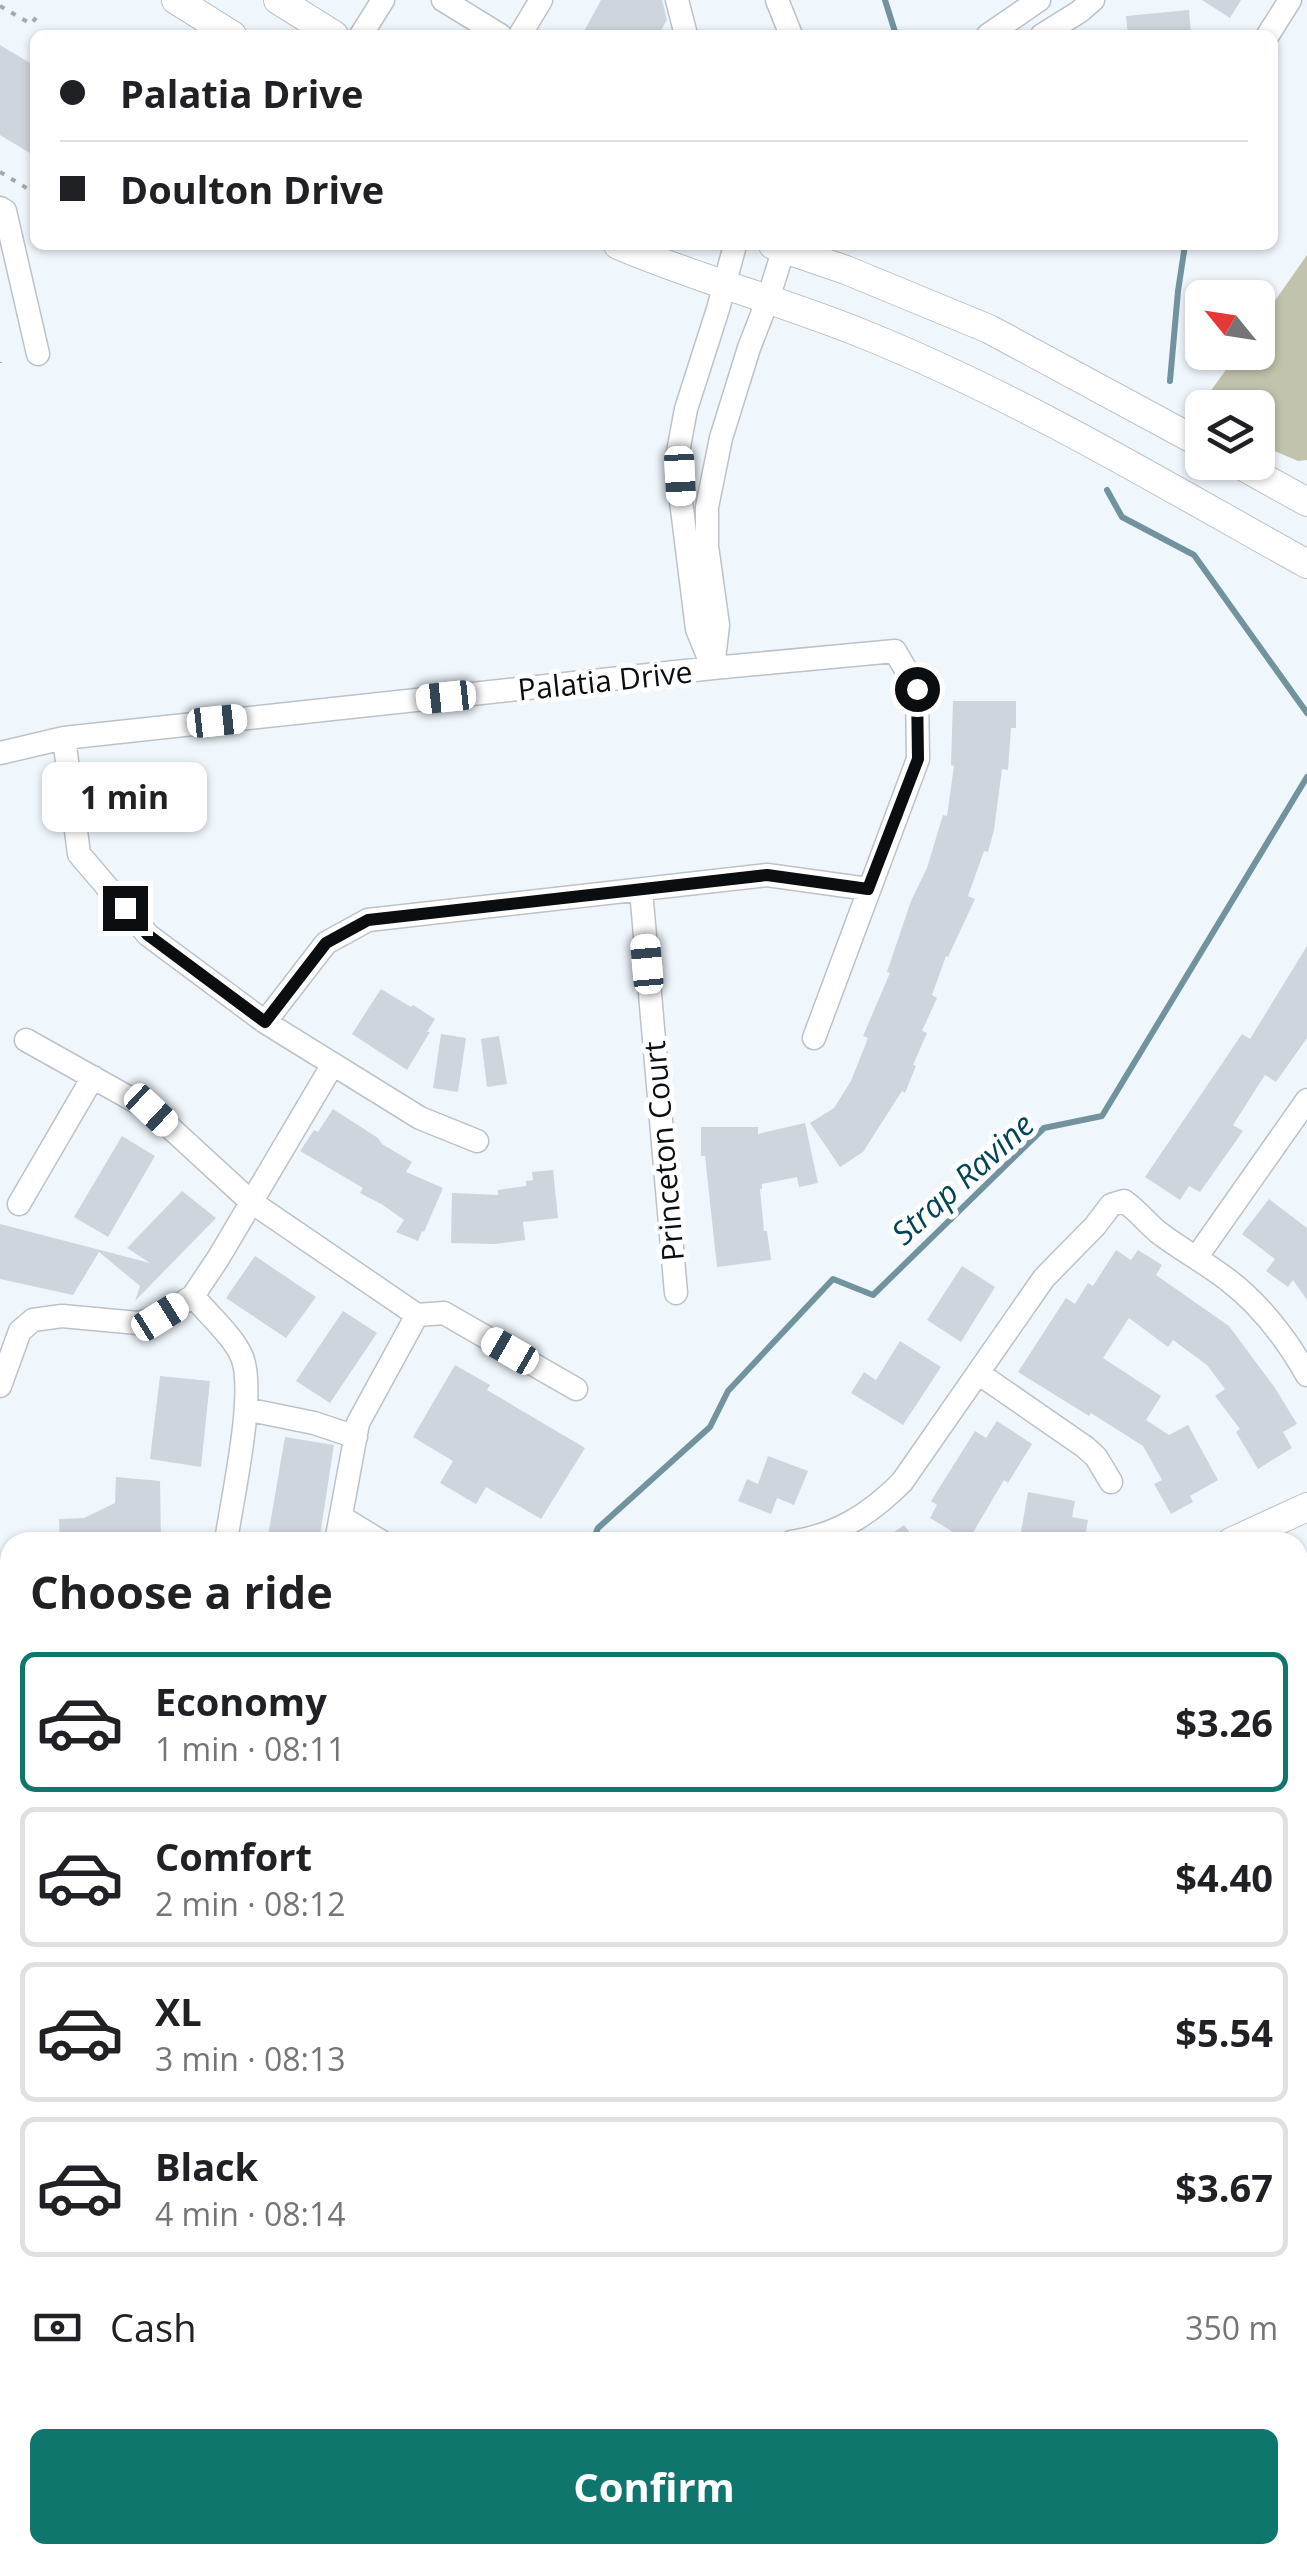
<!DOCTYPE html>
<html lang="en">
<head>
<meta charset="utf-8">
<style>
	body { margin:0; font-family:"Open Sans",sans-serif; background:#f2f2f2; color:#202124; height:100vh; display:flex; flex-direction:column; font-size:38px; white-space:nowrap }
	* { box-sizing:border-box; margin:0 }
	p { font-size:32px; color:#757577 }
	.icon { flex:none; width:55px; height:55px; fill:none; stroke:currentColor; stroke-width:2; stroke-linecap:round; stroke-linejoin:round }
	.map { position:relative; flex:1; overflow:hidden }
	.details { position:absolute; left:0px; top:1532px; width:1308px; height:1032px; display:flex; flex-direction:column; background:#fff; border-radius:30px 30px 0 0; box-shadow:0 2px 8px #0004 }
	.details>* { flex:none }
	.top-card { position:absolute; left:30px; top:30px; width:1248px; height:220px; border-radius:15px; box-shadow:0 2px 8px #0004; display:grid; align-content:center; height:220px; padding:0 30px; background:#fff }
	.needle { width:65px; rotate:300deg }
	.buttons { position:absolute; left:1185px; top:280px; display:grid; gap:20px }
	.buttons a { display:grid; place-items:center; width:90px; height:90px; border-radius:15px; background:#fff; box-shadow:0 2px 8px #0004; font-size:50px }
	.end { position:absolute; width:45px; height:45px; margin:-22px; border:12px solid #0b0e10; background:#fff; box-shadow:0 0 0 5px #fff }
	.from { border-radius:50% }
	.bubble { position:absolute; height:70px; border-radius:15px; background:#fff; box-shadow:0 2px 8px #0004; font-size:32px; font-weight:700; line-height:70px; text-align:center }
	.car { position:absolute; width:30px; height:60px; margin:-30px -15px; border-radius:12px; box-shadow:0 0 8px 2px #0007; background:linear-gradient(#fff 24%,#345 0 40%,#fff 0 76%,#345 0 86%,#fff 0) }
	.top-card b { display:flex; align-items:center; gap:35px; height:95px; font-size:38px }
	.top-card b+b { border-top:2px solid #e0e0e0 }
	.top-card i { width:25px; height:25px; background:#202124 }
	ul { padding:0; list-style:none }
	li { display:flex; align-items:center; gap:30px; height:140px; margin:0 20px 15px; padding:0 10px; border:5px solid #e0e0e0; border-radius:15px }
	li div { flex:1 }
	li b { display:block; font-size:38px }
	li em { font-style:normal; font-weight:700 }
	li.current { border-color:#0f766e }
	li>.icon { width:90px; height:90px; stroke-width:1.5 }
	h2 { padding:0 30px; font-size:45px; line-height:120px }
	.pay { display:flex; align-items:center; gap:25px; height:110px; padding:0 30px; font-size:38px }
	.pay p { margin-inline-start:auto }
	.action { display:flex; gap:20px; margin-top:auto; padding:20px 30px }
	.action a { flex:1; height:115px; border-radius:15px; background:#0f766e; color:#fff; font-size:40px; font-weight:700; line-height:115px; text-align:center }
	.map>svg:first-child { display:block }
</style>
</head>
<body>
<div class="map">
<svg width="1307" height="2563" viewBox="0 0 1307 2563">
	<rect width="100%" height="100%" fill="#eff6fc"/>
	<!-- green -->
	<path fill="#c1c3ac" d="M1307,255V460L1298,461L1258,444V408H1202V413L1197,410L1238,353L1258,352V325Z
		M94,2555H1125L1140,2563H91Z"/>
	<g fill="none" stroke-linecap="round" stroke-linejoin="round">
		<!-- stream -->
		<path stroke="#72939e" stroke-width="6" d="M885,0L896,35
			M1170,381L1178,291L1185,245
			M1107,490L1122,517L1194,555L1307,713
			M592,1542L598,1528L710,1427L728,1391L833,1279L873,1295L1044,1128L1102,1116L1307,777
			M758,2563L767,2555"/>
	</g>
	<!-- building -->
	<path fill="#cfd5dc" d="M601,0H662L667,20L658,35H582Z
		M1202,0H1241L1230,18Z
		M1189,10L1191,35H1128L1126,16Z
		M0,45L35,66V156L0,135Z
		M953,701H1016V728H1011L1008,770L1002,769L994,830L988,852L984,851L968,896L975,899L948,957L946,956L932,995L937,998L922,1031L927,1033L913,1065L916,1066L905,1093L902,1091L863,1152L840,1167L810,1123L834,1108L851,1081L868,1038L863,1036L890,973L887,972L911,901L927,868L943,815L947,816L954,766L951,765Z
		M1307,946V1038L1276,1082L1265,1075L1233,1125L1243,1131L1200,1192L1189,1186L1180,1200L1145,1177L1242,1034L1250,1039Z
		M381,989L411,1007L413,1005L435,1019L427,1032H430L407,1070L352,1034Z
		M441,1034L466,1038L458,1092L433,1088Z
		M499,1036L507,1084L487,1087L481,1039Z
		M333,1109L378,1138L382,1144L412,1162L406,1172L443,1188L424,1232L422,1231L418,1241L396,1232L404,1220L383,1205L360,1193L363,1188L300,1151L314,1130L318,1132Z
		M805,1123L818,1183L799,1187L797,1177L762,1184V1189H760L764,1231H767L771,1260L717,1267L705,1156H701V1127H758V1134Z
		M122,1136L155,1156L108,1237L74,1217Z
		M553,1170L558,1218L523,1222L525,1240L495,1244L451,1243L452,1193L498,1195V1190L526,1186V1181L533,1180L532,1172Z
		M182,1191L216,1218L135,1301L140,1286L99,1252L73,1295L0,1279V1224L150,1263L127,1248Z
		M1269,1199L1307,1228V1300L1293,1280L1288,1287L1266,1271L1275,1259L1242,1234Z
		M1116,1250L1131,1260L1138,1250L1162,1265L1156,1275L1229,1326L1275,1388L1297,1424L1283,1432L1292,1448L1258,1469L1236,1432L1240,1429L1215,1396L1225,1389L1207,1365L1173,1340L1168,1347L1129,1318L1103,1358L1161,1396L1146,1420L1169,1435L1188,1425L1218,1480L1190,1496L1193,1502L1171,1514L1154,1484L1162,1480L1143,1446L1091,1413L1089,1416L1018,1372L1066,1298L1075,1304L1088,1283L1093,1286Z
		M255,1256L316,1297L286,1338L226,1298Z
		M962,1266L995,1287L961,1342L927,1320Z
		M343,1311L377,1333L330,1403L296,1381Z
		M900,1341L941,1367L903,1425L851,1393L864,1372L876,1380Z
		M455,1365L490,1385L487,1390L585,1448L541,1519L486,1487L476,1504L440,1483L453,1461L413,1437Z
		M160,1376L210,1381L201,1467L150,1459Z
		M997,1421L1032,1444L1008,1483L1004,1480L968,1541L930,1518L937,1505L931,1501L975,1431L986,1438Z
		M285,1437L334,1445L319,1542H267Z
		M768,1456L808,1471L794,1505L777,1498L771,1514L738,1501L747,1479L758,1484Z
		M116,1477L160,1481L161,1542H60L59,1519L84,1518L115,1503Z
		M1028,1492L1075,1501L1072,1517L1088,1520L1084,1542L1021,1532Z
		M904,1525L917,1542H880Z"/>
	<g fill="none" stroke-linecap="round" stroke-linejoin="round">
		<defs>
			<path id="minor" d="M443,0L500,35
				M677,0L686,35
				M777,0L791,35
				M361,35L383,0
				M520,35L541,0
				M988,35L1039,0
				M1042,35L1079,12L1093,0
				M1268,35L1290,0
				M0,208L5,211L38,354
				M735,245L718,309L686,409L678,452L681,501L697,629L713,668L718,625L707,546V507L721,438L749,348L768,299L785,245
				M64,738L79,854L148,935L265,1022L420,1118L477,1141
				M0,753L64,738L713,668L895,651L917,689L918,759L814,1038
				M641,890L676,1293
				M265,1022L326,943L368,920L767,875L868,889
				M26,1040L151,1110L250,1201L417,1315L444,1313L576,1389
				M19,1204L93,1077
				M1196,1258L1307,1100
				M193,1296C207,1313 234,1337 242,1357C256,1391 233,1495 227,1535
				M978,1373L1085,1447L1096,1457L1111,1482
				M0,1386L20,1331L33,1320L62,1316L138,1323L160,1317L193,1296L219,1257L333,1064
				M246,1409L314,1423L356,1437
				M341,1517L382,1542
				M336,1542L358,1423L417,1315
				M791,1542C837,1535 869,1515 902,1482L1044,1278L1095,1226L1111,1205L1124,1201C1137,1210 1146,1222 1158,1232C1180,1249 1206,1263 1228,1280C1262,1306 1286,1338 1307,1375
				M0,1612L10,1617
				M1298,1718L1307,1724
				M0,1765L4,1766
				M1298,1884L1307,1880
				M0,1897L10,1898
				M1298,2025L1307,2027
				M1298,2176L1307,2179
				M0,2205L10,2200
				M1298,2300L1307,2302
				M1298,2418L1307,2420
				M0,2425H10
				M1298,2538L1307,2539
				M1154,2555L1171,2563
				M15,2563L17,2555
				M69,2563L71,2555"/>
			<path id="major" d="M176,0L232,35
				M278,0L334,35
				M618,245C699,280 786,302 868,336C1021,398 1163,484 1307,564
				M773,245L846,270L989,329L1202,444
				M1235,462L1307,502
				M1231,1542L1307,1507
				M1298,1574L1307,1570
				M0,2056L10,2051
				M0,2119L10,2114"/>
		</defs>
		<!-- minor casing -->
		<use href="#minor" stroke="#bcc2c8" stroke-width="25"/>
		<!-- major casing -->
		<use href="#major" stroke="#bcc2c8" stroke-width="30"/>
		<!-- path -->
		<path stroke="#a3a9ad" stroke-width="4" stroke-dasharray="5 8" stroke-linecap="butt" d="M0,6L31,24L39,14
			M0,172L35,193
			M0,362V363
			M290,2555L295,2563
			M1105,2555L1119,2563
			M93,2563L95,2555
			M681,2563L685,2555"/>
		<!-- minor -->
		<use href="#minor" stroke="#fff" stroke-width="22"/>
		<!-- major -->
		<use href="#major" stroke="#fff" stroke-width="28"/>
	</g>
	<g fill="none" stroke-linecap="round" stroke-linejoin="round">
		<!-- route -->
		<path stroke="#0b0e10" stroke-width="12" d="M125,908L148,935L265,1022L326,943L368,920L767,875L868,889L918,759L917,689"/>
	</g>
	<g text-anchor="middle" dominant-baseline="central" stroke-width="10" stroke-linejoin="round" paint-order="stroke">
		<!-- street labels -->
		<g font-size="30" fill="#0b0e10" stroke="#fff">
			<text transform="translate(605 680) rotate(-6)">Palatia Drive</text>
			<text transform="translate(663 1151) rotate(-95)">Princeton Court</text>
		</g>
		<!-- water labels -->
		<g font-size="32" font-style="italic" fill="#004555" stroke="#fff">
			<text transform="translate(962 1178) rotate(-42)">Strap Ravine</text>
		</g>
	</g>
</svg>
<div class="buttons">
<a><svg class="needle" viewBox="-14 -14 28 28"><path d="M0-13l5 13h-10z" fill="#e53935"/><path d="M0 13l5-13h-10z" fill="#757577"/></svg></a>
<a><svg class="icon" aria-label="layers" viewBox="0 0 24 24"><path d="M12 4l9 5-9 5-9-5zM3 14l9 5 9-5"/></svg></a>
</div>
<i class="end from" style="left:917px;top:689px"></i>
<i class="end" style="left:125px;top:908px"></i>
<div class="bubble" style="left:42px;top:762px;width:165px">1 min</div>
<i class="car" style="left:680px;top:476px;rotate:177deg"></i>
<i class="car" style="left:446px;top:697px;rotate:264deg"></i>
<i class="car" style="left:217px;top:721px;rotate:84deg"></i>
<i class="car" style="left:647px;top:964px;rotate:355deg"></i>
<i class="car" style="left:151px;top:1110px;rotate:133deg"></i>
<i class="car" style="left:160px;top:1317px;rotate:58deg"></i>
<i class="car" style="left:510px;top:1351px;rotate:300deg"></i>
<div class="top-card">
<b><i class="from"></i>Palatia Drive</b>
<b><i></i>Doulton Drive</b>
</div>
<section class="details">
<h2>Choose a ride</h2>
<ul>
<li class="current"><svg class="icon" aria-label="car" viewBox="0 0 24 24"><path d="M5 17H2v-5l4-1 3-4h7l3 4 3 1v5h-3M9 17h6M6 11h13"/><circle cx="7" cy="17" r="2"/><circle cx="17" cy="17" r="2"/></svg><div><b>Economy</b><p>1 min · 08:11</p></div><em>$3.26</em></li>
<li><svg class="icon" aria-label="car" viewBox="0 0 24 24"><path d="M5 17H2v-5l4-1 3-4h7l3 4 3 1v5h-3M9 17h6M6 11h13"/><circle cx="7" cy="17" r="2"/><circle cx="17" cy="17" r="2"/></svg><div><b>Comfort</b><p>2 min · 08:12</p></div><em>$4.40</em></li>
<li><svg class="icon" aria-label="car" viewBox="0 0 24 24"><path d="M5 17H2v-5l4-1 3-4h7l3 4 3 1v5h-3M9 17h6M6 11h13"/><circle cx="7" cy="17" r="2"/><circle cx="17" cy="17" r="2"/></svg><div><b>XL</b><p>3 min · 08:13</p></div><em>$5.54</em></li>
<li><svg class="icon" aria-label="car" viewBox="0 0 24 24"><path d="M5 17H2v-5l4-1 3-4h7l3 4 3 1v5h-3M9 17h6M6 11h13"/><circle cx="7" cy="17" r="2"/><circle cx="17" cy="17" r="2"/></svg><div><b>Black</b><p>4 min · 08:14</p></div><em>$3.67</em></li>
</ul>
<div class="pay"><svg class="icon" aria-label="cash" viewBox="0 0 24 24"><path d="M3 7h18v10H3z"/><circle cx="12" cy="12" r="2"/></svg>Cash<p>350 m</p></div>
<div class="action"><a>Confirm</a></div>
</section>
</div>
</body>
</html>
